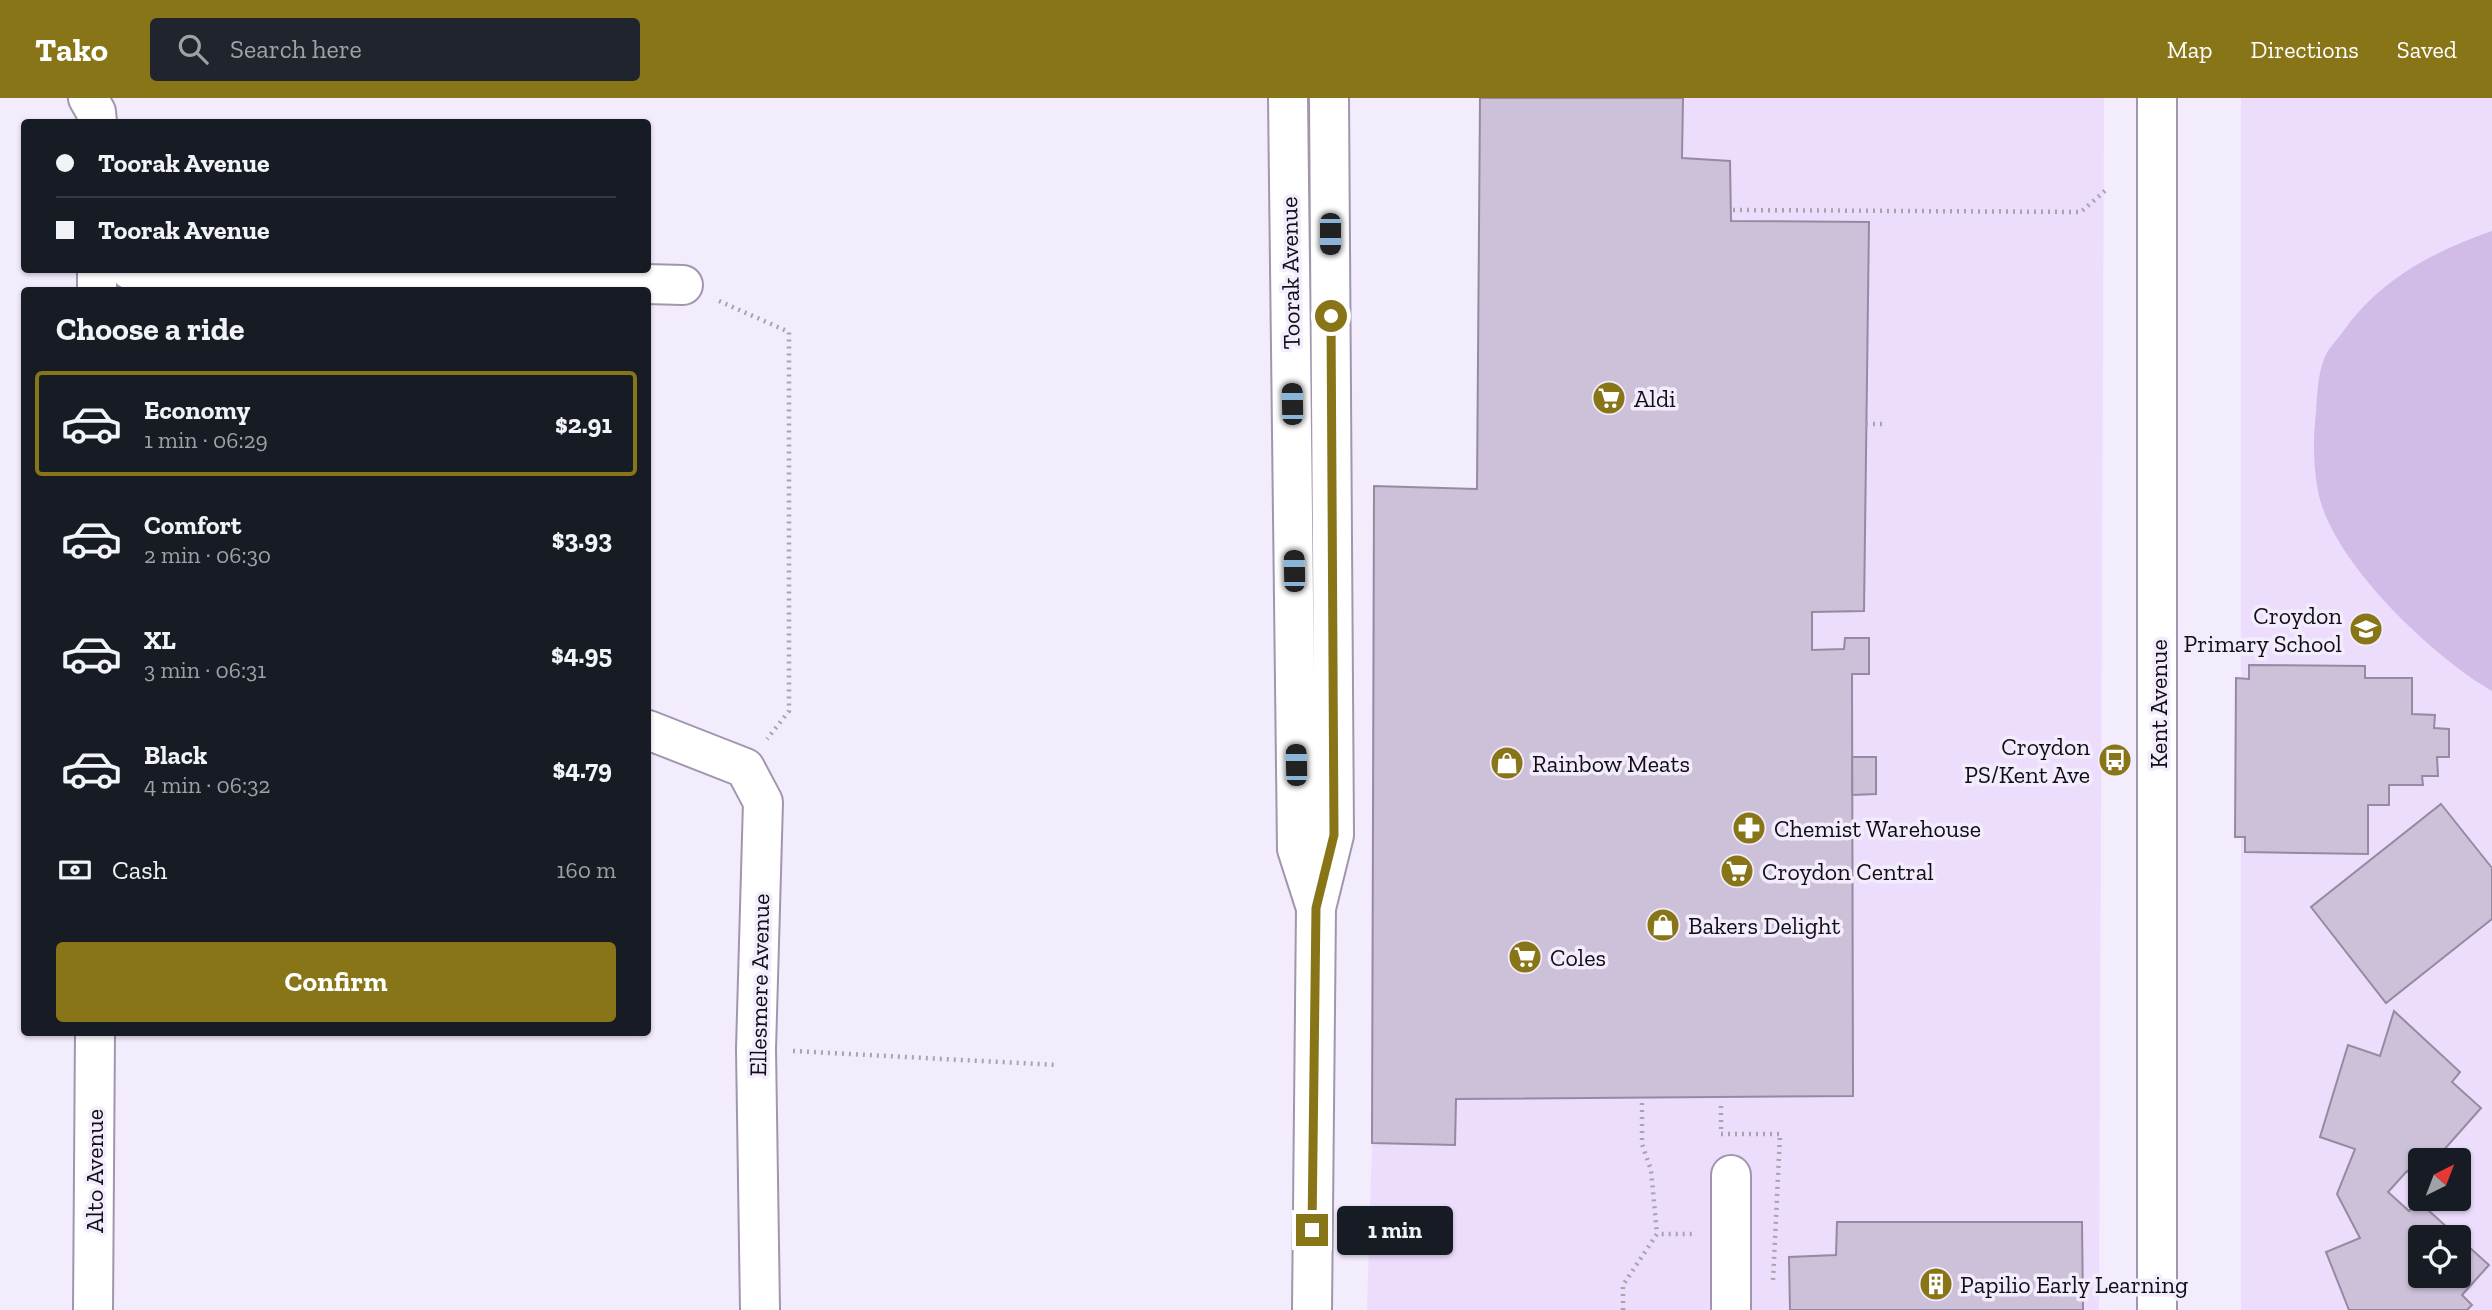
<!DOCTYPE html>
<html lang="en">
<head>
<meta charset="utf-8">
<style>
	body { margin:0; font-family:"Zilla Slab",serif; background:#20242c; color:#f1f3f6; height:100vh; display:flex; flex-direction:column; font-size:26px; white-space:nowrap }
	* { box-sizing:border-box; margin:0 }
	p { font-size:23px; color:#9ea1a6 }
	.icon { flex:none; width:38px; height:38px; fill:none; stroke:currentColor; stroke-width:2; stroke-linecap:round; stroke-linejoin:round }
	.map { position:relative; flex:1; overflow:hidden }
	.details { position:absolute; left:21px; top:189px; width:630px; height:749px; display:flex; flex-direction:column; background:#171b24; border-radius:7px; box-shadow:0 2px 5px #0004 }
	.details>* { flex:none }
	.hud { position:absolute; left:21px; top:21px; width:630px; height:154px; border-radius:7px; box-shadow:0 2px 5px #0004; display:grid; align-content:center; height:154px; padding:0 35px; background:#171b24 }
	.needle { width:46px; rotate:42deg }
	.controls { position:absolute; left:2408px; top:1050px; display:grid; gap:14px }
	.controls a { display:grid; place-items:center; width:63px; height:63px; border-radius:7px; background:#171b24; box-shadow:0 2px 5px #0004; font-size:35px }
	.end { position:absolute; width:32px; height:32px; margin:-16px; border:9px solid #887518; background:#fff; box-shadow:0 0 0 4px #fff }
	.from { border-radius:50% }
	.bubble { position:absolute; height:49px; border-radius:7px; background:#171b24; box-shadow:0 2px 5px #0004; font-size:23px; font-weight:700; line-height:49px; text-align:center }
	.car { position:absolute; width:21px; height:42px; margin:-21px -10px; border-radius:9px; box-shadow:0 0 5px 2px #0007; background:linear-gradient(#222 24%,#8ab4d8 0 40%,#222 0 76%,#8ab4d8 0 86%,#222 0) }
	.hud b { display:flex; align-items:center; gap:24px; height:66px; font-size:26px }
	.hud b+b { border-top:2px solid #363941 }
	.hud i { width:18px; height:18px; background:#f1f3f6 }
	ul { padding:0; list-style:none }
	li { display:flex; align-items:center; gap:21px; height:105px; margin:0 14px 10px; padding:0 21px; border:4px solid transparent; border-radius:7px }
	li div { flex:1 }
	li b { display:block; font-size:26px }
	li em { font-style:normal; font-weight:700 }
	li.selected { border-color:#887518 }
	li>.icon { width:63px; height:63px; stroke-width:1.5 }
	h2 { padding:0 35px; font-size:32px; line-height:84px }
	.pay { display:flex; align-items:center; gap:18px; height:77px; padding:0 35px; font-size:26px }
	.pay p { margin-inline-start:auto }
	.button { display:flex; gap:14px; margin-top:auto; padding:14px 35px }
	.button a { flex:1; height:80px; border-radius:7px; background:#887518; color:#fff; font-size:28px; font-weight:700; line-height:80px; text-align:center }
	header { display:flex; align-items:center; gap:42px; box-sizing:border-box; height:98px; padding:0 35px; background:#887518; color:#fff }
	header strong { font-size:33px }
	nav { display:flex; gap:38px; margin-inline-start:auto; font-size:24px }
	.search { width:490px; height:63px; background:#20242c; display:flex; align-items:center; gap:18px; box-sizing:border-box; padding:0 24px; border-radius:7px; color:#9ea1a6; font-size:26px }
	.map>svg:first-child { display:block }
</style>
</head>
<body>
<header>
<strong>Tako</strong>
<div class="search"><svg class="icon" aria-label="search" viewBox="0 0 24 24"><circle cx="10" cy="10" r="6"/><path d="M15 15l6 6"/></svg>Search here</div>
<nav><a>Map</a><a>Directions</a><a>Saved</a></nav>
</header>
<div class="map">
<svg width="2492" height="1212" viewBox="0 0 2492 1212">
	<rect width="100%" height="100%" fill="#f3ecfc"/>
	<!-- built -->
	<path fill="#ecddfd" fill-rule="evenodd" d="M1480,0H2104L2099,1212H1367L1372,1045L1374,388L1477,391Z
		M2241,0H2492V1212H2241ZM2420,1062H2459V1101H2420ZM2420,1139H2459V1178H2420Z"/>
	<!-- green -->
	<path fill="#d1bce8" d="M2492,133V593C2432,558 2331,463 2318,393C2313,367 2313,340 2316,314C2317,298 2318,276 2324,261C2327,252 2336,243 2342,235C2379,182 2432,154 2492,133Z"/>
	<!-- building -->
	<path fill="#cdc1da" stroke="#958aa1" stroke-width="2" d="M1480,0H1683L1682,60L1730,63L1731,123L1869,124L1864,513L1812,514V552L1844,551L1845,540H1869V576H1852L1853,998L1456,1001L1455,1047L1372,1045L1374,388L1477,391Z
		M2249,567L2365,568V580H2412V616L2435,617L2434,630L2449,631V659H2437L2438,678H2422L2423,687H2389V707H2368V756L2245,754V739H2235L2236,580L2249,581Z
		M1852,659H1876V696L1852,697Z
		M2441,706L2492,770V821L2386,905L2311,809Z
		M2394,913L2460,974L2452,984L2481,1010L2435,1062H2420V1079L2417,1082L2407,1073L2388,1094L2409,1113L2418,1103L2458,1139H2420V1178H2459V1140L2489,1167L2462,1197L2472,1207L2467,1212H2349L2326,1154L2360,1140L2337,1096L2355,1051L2320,1039L2348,947L2380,958Z
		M1837,1124H2082L2083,1212H1790L1789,1159L1836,1157Z"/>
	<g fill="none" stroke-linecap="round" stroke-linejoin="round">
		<defs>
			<path id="minor" d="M88,0L96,14L97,24
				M1288,0L1297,751L1316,810
				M97,172V192
				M130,172L683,187
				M648,632L745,670L763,704L756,951L760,1212
				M1731,1077V1212
				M93,1212L95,934
				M1312,1212L1316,810L1334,737L1329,0"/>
			<path id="major" d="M2157,1212V0"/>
		</defs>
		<!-- minor casing -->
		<use href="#minor" stroke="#a196ad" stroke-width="42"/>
		<!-- major casing -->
		<use href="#major" stroke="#a196ad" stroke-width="42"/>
		<!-- path -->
		<path stroke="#a9a3b0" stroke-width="4.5" stroke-dasharray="2 5" stroke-linecap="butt" d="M1733,112L2081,114L2108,90
			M719,203L789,234V613L767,641
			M1866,326H1882
			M793,953L1057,967
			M1642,1005V1046L1651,1072L1657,1136
			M1721,1008V1036H1780L1773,1183
			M1623,1212V1187L1657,1136H1693"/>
		<!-- minor -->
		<use href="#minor" stroke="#fff" stroke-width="38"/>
		<!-- major -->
		<use href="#major" stroke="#fff" stroke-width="38"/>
	</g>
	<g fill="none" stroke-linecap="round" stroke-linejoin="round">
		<!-- route -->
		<path stroke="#887518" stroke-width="9" d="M1312,1132L1316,810L1334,737L1331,218"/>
	</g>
	<!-- icons -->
	<defs>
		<symbol id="supermarket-disc" viewBox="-11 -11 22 22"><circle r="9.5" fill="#887518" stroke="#f3ecfc"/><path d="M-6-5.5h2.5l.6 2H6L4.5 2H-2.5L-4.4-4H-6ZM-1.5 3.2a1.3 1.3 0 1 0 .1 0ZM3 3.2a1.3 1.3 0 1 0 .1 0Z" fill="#fff"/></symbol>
		<symbol id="school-disc" viewBox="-11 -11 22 22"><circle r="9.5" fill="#887518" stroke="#f3ecfc"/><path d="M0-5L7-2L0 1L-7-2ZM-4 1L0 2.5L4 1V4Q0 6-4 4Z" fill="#fff"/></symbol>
		<symbol id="bus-disc" viewBox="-11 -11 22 22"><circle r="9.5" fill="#887518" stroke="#f3ecfc"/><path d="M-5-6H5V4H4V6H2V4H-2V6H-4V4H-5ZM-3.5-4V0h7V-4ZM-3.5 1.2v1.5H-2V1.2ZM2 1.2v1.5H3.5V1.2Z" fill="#fff"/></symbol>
		<symbol id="shop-disc" viewBox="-11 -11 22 22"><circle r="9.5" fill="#887518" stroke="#f3ecfc"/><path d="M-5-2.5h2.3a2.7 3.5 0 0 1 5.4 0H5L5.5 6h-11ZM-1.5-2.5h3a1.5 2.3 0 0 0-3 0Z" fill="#fff"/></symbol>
		<symbol id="pharmacy-disc" viewBox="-11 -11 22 22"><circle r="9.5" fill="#887518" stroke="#f3ecfc"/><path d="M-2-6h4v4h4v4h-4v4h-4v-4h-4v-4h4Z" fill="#fff"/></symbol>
		<symbol id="building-disc" viewBox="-11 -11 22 22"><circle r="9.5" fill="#887518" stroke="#f3ecfc"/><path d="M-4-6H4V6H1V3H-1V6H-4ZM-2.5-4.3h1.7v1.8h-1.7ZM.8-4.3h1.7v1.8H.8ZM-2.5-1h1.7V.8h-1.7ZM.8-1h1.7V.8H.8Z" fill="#fff"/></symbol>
	</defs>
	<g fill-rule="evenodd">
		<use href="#supermarket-disc" x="1590" y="281" width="38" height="38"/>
		<use href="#school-disc" x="2347" y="512" width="38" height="38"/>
		<use href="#bus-disc" x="2096" y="643" width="38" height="38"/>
		<use href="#shop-disc" x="1488" y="646" width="38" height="38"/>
		<use href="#pharmacy-disc" x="1730" y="711" width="38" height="38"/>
		<use href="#supermarket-disc" x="1718" y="754" width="38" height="38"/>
		<use href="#shop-disc" x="1644" y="808" width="38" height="38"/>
		<use href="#supermarket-disc" x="1506" y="840" width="38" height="38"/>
		<use href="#building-disc" x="1917" y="1167" width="38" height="38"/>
	</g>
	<g text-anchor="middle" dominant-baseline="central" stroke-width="7" stroke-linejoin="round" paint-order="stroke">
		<!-- street labels -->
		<g font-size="24" fill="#110d15" stroke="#f3ecfc">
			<text transform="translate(1290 175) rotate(-91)">Toorak Avenue</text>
			<text transform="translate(2158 606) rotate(-90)">Kent Avenue</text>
			<text transform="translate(759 887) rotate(-89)">Ellesmere Avenue</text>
			<text transform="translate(94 1073) rotate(-90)">Alto Avenue</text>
		</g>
		<!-- poi labels -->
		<g font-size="24" fill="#110d15" stroke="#f3ecfc" text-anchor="start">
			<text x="1634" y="300">Aldi</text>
			<text x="2342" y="517" text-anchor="end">Croydon<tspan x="2342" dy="28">Primary School</tspan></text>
			<text x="2090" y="648" text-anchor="end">Croydon<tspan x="2090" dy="28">PS/Kent Ave</tspan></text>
			<text x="1532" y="665">Rainbow Meats</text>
			<text x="1774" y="730">Chemist Warehouse</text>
			<text x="1762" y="773">Croydon Central</text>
			<text x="1688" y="827">Bakers Delight</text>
			<text x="1550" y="859">Coles</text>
			<text x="1960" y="1186">Papilio Early Learning</text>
		</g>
	</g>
</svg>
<div class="controls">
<a><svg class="needle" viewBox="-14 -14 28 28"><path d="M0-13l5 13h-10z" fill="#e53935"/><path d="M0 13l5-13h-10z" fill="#9ea1a6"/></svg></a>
<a><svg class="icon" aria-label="locate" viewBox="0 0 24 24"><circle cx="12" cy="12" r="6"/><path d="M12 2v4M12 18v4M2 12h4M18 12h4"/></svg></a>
</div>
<i class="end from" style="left:1331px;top:218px"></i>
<i class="end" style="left:1312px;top:1132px"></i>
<div class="bubble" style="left:1337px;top:1108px;width:116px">1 min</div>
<i class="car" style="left:1330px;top:136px;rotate:180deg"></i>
<i class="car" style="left:1292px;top:306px;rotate:359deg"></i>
<i class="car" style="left:1294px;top:473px;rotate:359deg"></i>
<i class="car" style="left:1296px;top:667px;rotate:359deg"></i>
<div class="hud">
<b><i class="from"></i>Toorak Avenue</b>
<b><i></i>Toorak Avenue</b>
</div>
<section class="details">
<h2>Choose a ride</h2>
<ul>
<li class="selected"><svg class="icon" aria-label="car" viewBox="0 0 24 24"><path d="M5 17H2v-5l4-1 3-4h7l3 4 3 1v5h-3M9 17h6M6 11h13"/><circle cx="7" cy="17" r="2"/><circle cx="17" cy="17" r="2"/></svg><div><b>Economy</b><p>1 min · 06:29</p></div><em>$2.91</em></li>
<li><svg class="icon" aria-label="car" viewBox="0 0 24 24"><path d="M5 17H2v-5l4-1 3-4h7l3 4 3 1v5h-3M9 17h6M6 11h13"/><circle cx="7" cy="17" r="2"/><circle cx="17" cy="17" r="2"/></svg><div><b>Comfort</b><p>2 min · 06:30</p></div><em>$3.93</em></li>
<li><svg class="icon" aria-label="car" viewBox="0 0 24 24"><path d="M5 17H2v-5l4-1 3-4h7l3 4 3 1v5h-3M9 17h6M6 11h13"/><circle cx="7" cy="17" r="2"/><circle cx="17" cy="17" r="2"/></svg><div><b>XL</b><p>3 min · 06:31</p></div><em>$4.95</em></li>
<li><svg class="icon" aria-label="car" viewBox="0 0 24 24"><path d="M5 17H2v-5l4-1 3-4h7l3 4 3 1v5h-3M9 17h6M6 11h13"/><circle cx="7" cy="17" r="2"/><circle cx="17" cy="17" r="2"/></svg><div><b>Black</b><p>4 min · 06:32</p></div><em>$4.79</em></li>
</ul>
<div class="pay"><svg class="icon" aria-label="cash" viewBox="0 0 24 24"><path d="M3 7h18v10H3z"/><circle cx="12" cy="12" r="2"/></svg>Cash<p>160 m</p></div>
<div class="button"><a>Confirm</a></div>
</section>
</div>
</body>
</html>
